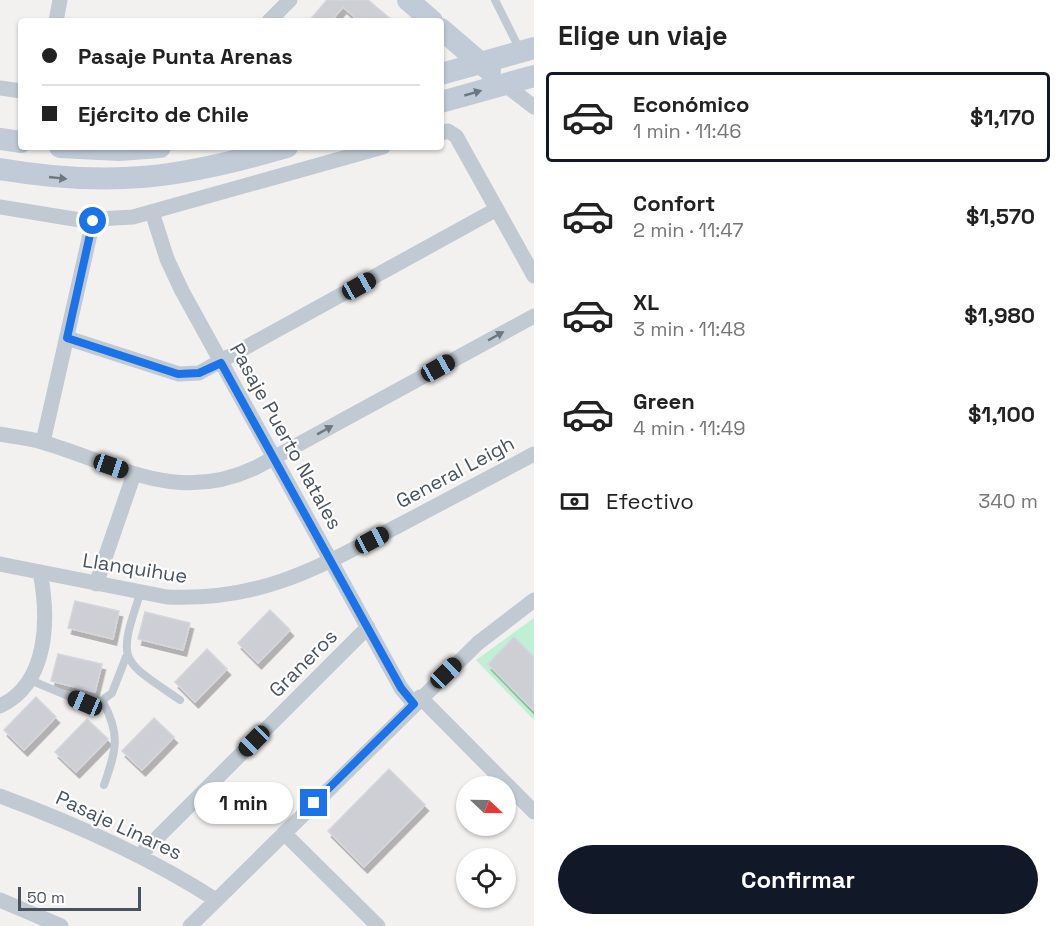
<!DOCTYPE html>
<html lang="es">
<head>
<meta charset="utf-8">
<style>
	body { margin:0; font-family:"Space Grotesk",sans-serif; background:#f6f6f6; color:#222; height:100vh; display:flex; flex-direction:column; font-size:22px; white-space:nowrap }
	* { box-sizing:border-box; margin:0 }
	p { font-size:20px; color:#767676 }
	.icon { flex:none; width:33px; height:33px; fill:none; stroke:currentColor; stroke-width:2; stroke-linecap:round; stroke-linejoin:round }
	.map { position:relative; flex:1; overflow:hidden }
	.drawer { display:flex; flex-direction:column; background:#fff; width:528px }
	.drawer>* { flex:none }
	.banner { position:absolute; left:18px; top:18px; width:426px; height:132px; border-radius:6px; box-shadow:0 2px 4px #0004; display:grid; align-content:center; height:132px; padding:0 24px; background:#fff }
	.needle { width:39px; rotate:112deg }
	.buttons { position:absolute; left:456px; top:776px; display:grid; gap:12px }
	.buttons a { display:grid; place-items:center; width:60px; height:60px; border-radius:50%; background:#fff; box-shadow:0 2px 4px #0004; font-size:30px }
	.scale { position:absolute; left:18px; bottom:15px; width:123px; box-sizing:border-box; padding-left:6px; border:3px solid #48535e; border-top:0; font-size:16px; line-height:21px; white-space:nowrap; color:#48535e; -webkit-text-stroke:4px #fff; paint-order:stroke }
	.end { position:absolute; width:27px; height:27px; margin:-14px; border:8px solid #1a73e8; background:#fff; box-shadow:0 0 0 3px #fff }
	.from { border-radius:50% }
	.bubble { position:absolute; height:42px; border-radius:21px; background:#fff; box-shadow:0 2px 4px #0004; font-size:20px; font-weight:800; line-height:42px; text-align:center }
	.car { position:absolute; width:18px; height:36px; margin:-18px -9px; border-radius:8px; box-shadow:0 0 4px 2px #0007; background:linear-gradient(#222 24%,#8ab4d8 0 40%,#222 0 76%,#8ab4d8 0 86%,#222 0) }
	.banner b { display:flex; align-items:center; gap:21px; height:57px; font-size:22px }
	.banner b+b { border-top:2px solid #e0e0e0 }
	.banner i { width:15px; height:15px; background:#222 }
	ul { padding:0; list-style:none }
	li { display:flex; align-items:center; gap:18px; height:90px; margin:0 12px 9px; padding:0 12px; border:3px solid transparent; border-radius:6px }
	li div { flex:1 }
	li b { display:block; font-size:22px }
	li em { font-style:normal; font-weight:800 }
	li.active { border-color:#111827 }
	li>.icon { width:54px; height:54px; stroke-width:1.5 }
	h2 { padding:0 24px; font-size:27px; line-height:72px }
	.pay { display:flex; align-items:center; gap:15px; height:66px; padding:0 24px; font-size:22px }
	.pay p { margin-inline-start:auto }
	.cta { display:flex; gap:12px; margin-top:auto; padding:12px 24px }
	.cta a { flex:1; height:69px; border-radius:36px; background:#111827; color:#fff; font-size:24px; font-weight:800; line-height:69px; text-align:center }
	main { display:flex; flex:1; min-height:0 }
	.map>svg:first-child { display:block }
</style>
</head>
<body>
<main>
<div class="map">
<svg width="534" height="926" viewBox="0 0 534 926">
	<defs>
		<filter id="shadow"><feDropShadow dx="3.5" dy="6" stdDeviation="0" flood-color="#0004"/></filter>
	</defs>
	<rect width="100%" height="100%" fill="#f3f0f0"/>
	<!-- green -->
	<path fill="#bff0d3" d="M534,618V720L476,660Z"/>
	<!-- building -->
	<path fill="#cdcfd5" stroke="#d4d6dc" stroke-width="1.5" filter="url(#shadow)" d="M327,0H368L393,21H359L343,7L331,21H309Z
		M75,601L119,611L113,639L68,628Z
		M270,610L290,630L258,663L238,643Z
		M145,612L190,623L183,650L138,639Z
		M514,637L534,657L533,710L488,664Z
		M207,649L227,669L195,702L175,682Z
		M58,654L102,664L95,692L51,681Z
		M36,697L56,717L24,750L4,730Z
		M154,718L174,737L142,770L122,751Z
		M87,719L108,739L76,772L55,752Z
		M389,769L425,805L364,867L328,831Z"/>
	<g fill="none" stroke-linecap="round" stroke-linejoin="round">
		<!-- lane -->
		<path stroke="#c1cad2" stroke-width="8" d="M495,0L520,50
			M140,594C117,663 120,659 180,700
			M30,680L85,703L97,704L112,693L126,657
			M103,702C121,735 116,751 104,785"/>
		<!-- street -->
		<path stroke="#c1cad2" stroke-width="15" d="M56,21L60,0
			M269,21L290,0
			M504,84L534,107
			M0,88L21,91
			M441,133L448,131L456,136L534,276
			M0,207L80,220L133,217L383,147
			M152,212L167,259L182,291L401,688L414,704
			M67,338L179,374L199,373L497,209
			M0,434C15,437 31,438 45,443C122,466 177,505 257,467L534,316
			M43,442L93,221
			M0,564L167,597C261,601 315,569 396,527C442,503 488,478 534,454
			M96,584L134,474
			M420,697L534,812
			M0,706C49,683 49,618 40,572
			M0,796C76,824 148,856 216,900
			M284,833L378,926
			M140,855L368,627
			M0,900L61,926
			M190,926L478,643L534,600"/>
		<!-- secondary -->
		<path stroke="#c1cbd7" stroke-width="22" d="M408,0L432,21
			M441,29L490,71
			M441,74L534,48
			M441,102L534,76
			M0,139L21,142
			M60,147L119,150L160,147
			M0,169C112,188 179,178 287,147"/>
	</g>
	<!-- one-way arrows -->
	<defs><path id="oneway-solid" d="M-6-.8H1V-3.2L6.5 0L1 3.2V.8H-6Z" transform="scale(1.5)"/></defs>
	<g fill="#6c7782">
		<use href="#oneway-solid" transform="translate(473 93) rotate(-16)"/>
		<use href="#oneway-solid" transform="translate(58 178) rotate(6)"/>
	</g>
	<g fill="#6c7781">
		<use href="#oneway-solid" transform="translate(496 336) rotate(-29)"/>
		<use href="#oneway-solid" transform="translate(325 430) rotate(-29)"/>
	</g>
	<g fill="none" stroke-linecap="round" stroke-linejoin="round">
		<!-- route -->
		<path stroke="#1a73e8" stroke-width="8" d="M93,221L67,338L178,374L199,373L221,363L401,688L414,704L314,803"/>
	</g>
	<g text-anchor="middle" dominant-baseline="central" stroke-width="4.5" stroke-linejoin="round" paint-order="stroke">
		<!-- street labels -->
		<g font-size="20" fill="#48535e" stroke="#fff">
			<text transform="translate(286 436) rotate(61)">Pasaje Puerto Natales</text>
			<text transform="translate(455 472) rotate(-28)">General Leigh</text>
			<text transform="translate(135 568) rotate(9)">Llanquihue</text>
			<text transform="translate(303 663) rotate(-45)">Graneros</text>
			<text transform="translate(119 825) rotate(25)">Pasaje Linares</text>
		</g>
	</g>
</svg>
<div class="buttons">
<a><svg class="needle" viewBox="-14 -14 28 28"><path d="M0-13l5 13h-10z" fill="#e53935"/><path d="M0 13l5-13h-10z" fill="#767676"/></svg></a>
<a><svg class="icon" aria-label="locate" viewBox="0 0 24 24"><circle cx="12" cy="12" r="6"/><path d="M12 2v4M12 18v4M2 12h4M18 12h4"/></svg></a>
</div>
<div class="scale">50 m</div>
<i class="end from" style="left:93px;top:221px"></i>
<i class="end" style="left:314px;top:803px"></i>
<div class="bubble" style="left:194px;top:782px;width:99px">1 min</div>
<i class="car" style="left:359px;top:286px;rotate:61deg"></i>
<i class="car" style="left:438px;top:368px;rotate:61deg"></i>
<i class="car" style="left:111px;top:466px;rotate:109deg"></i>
<i class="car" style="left:372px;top:540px;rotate:62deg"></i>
<i class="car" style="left:446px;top:673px;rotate:46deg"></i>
<i class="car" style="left:85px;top:703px;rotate:293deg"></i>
<i class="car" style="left:254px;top:741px;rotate:225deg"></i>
<div class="banner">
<b><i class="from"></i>Pasaje Punta Arenas</b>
<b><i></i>Ejército de Chile</b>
</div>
</div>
<section class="drawer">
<h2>Elige un viaje</h2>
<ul>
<li class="active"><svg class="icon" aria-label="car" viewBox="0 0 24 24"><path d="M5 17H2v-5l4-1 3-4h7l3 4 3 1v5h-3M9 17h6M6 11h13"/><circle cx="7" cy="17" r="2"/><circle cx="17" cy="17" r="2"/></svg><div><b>Económico</b><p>1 min · 11:46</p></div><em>$1,170</em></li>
<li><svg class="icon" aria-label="car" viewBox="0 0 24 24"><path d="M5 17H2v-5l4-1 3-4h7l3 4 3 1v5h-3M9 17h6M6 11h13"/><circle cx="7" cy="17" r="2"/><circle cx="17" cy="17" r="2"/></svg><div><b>Confort</b><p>2 min · 11:47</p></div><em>$1,570</em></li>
<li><svg class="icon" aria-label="car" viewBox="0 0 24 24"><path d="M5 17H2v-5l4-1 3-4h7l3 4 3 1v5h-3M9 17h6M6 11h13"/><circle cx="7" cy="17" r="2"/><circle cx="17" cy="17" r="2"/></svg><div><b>XL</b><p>3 min · 11:48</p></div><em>$1,980</em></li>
<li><svg class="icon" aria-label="car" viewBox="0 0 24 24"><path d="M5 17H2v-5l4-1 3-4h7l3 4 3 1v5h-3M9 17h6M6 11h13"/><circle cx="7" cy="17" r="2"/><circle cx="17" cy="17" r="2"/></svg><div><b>Green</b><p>4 min · 11:49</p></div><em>$1,100</em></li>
</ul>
<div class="pay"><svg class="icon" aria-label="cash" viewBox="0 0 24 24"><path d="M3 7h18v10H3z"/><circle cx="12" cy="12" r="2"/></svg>Efectivo<p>340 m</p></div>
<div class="cta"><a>Confirmar</a></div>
</section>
</main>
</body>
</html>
